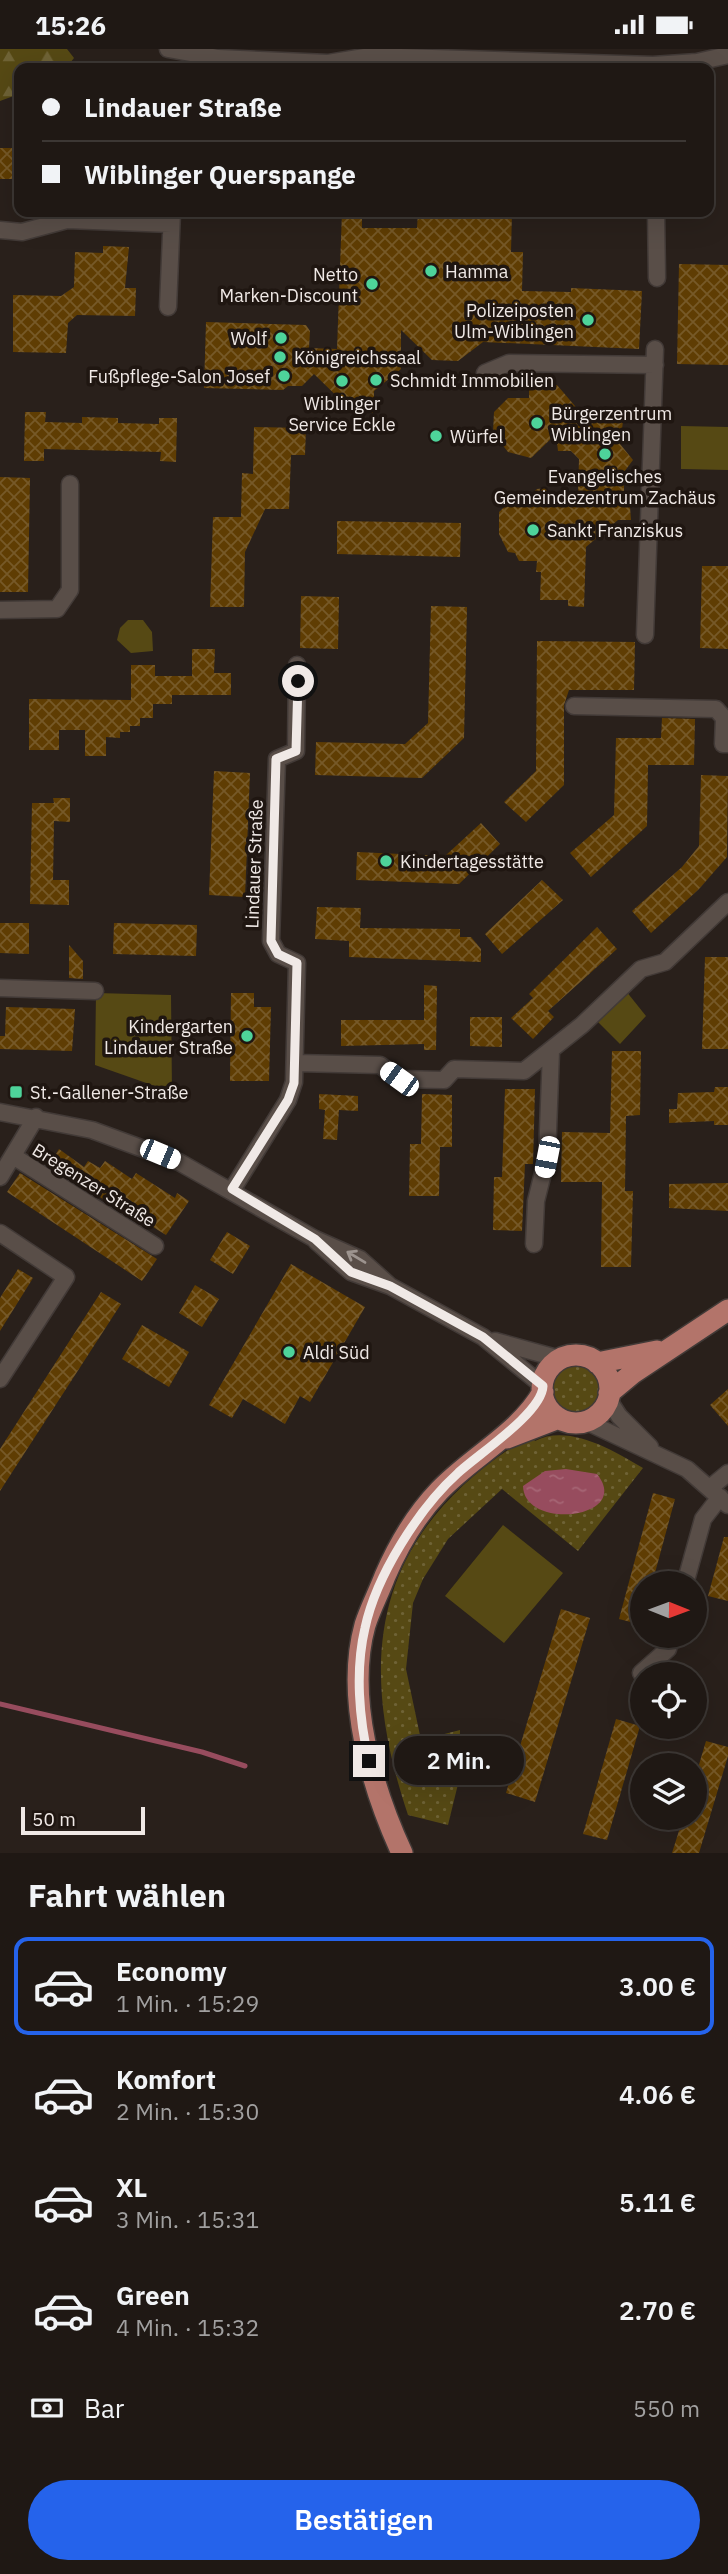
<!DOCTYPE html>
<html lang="de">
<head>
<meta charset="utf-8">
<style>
	body { margin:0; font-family:"IBM Plex Sans",sans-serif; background:#27211d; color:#f1f3f6; height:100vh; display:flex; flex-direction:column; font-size:26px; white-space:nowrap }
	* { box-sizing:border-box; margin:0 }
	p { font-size:23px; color:#a1a0a0 }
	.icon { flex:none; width:38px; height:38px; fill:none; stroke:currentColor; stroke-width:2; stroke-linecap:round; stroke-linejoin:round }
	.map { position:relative; height:1804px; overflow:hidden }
	.details { display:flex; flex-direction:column; background:#1f1814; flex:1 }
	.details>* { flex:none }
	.guide { position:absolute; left:14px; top:14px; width:700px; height:154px; border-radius:14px; box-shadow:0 7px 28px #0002,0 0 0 2px #3c3734; display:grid; align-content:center; height:154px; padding:0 28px; background:#1f1814 }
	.needle { width:46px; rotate:91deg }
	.buttons { position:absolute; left:630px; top:1522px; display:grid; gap:14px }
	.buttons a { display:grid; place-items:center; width:77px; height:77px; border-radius:50%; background:#1f1814; box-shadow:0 7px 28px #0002,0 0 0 2px #3c3734; font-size:35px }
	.scale { position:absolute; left:21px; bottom:18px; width:124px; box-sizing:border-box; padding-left:7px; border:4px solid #f0e9e6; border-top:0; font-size:19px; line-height:24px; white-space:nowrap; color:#f0e9e6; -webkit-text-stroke:5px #1f1611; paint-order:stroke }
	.end { position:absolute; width:32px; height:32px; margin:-16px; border:9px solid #f0e9e6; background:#111; box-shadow:0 0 0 4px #111 }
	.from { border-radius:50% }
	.bubble { position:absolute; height:49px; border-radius:24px; background:#1f1814; box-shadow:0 7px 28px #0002,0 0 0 2px #3c3734; font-size:23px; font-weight:600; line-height:49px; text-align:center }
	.car { position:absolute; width:21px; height:42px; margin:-21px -10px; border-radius:9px; box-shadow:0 0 5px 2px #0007; background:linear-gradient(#fff 24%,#345 0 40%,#fff 0 76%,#345 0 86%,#fff 0) }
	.guide b { display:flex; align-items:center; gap:24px; height:66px; font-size:26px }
	.guide b+b { border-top:2px solid #3c3734 }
	.guide i { width:18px; height:18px; background:#f1f3f6 }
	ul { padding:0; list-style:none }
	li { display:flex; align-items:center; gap:21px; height:98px; margin:0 14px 10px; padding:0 14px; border:4px solid transparent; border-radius:14px }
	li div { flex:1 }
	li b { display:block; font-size:26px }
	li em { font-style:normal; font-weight:600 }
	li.current { border-color:#2563eb }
	li>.icon { width:63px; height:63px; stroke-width:1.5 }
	h2 { padding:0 28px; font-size:32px; line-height:84px }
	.pay { display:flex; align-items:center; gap:18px; height:77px; padding:0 28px; font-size:26px }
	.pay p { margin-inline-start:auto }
	.primary-button { display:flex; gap:14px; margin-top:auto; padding:14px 28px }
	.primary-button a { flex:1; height:80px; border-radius:42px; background:#2563eb; color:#fff; font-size:28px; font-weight:600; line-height:80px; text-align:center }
	.status { display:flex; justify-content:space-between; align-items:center; height:49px; padding:0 35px; background:#1f1814; direction:ltr }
	.status svg { height:19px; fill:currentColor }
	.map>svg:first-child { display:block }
</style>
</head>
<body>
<div class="status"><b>15:26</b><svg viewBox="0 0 49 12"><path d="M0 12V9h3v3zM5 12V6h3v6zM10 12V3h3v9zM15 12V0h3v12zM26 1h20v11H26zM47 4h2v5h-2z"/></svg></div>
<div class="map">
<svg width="728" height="1804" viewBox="0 0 728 1804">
	<defs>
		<pattern id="grass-dots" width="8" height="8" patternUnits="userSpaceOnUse" patternTransform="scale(1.75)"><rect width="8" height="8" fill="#564914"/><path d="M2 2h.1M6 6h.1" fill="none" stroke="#6f6336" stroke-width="1.8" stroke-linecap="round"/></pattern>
		<pattern id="forest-firs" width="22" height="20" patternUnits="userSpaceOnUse" patternTransform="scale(1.75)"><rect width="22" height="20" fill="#564914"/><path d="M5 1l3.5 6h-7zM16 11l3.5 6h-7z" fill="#6f6336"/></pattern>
		<pattern id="water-ripples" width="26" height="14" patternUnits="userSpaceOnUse" patternTransform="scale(1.75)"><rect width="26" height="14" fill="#974c5e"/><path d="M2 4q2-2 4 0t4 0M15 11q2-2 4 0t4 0" fill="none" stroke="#a66675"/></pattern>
		<pattern id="building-cross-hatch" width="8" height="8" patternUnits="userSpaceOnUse" patternTransform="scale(1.75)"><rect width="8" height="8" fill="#5f3d03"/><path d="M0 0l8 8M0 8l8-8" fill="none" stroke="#765928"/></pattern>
	</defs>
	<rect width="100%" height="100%" fill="#29201b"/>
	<!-- grass -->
	<path fill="url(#grass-dots)" d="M551 1339a25 25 0 1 1 50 0a25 25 0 1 1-50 0Z
		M531,1386L535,1392C568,1374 615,1402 643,1419L578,1502L502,1440L448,1490L423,1530L413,1554L406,1620L421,1691L460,1681L459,1731L448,1776L408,1766C353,1602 376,1480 531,1386Z"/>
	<!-- forest -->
	<path fill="url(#forest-firs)" d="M0,0H67L74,9L66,19H19V45L0,52Z"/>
	<!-- green -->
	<path fill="#564914" d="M681,377L728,378V421L681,420Z
		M128,571H143L152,583L153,602L131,604L117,591L120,579Z
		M626,942L646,967L620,995L596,971Z
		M96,944L171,946L172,1043L95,1016Z
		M503,1476L563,1524L504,1594L445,1547Z"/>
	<!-- water -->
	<path fill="url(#water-ripples)" d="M566,1420L597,1425C633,1470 524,1482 523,1437L545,1422Z"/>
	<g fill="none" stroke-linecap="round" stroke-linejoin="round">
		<!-- stream -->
		<path stroke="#974c5e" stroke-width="5" d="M0,1655L202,1703L245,1717"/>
	</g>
	<!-- building -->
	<path fill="url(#building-cross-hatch)" d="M0,99H19V130H0Z
		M342,163H362V179H417L418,163H512L511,203H523L522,242L571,243V239L642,242L639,300L483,293L458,312L432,311L401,281V320L374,342V364H354L314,325L302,337H288L283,341L204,339L206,273L306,276L310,282L309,299L337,300Z
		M103,197L129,198L125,239H136L135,267L77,266L68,274L66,304L13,303V246L61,247L74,238L75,203L103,204Z
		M679,215L728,216V316L677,315Z
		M557,336L581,364L624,365L620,395L633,411L624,423V445H629L631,471H618L586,498L584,558L568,557V551H540L541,523H536L537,512H519L515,504L508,503L499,485V463L516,447H529L537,440L546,439L551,445L578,444L579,410L571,402H558L556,385L531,409L508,403L493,384L494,363L508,349H529V337Z
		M25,363H46L45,373L82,374V368L118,369V374L159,375V369H177L176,413L160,412L161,403L44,400V412H24Z
		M254,378L306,379L305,406H291L289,460H265L245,503L244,558H210L213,468H241L242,424L253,425Z
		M0,428L30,429L28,543H0Z
		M337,472L461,474L460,508L337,505Z
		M702,517H728V600L700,599Z
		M301,547L339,548L338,600L300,599Z
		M431,557L467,558L464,689L422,729L315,726L316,693L405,695L428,674Z
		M537,592L635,593L634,641H569L564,656V736L526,773L504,753L536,722Z
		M192,600H215L214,624H231V646H172V655H153V669H140V677H130V683H120V689L106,688V707H85V681H59V701H29V650L131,651V616H155V627H192Z
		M662,669L695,670L694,716H648L647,777L591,828L570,804L614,766L616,689H661Z
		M214,722L250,724L245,848L209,846Z
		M701,726L728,727L727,808L699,840L651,884L632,862L682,818L699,797Z
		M53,749H70V773L54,772L53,831H69V856L30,855L32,754H54Z
		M481,774L500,795L459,835L356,831L357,803L445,807Z
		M542,831L563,851L502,905L485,885Z
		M317,858L361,859L360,879L460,880V888H471L481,900V913L349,908V892L315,890Z
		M0,874H29V905L0,904Z
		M114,874L197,876L196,907L113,905Z
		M597,878L617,900L548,962L554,968L533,990L511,969L533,949L529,945Z
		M69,896L83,912V930L69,929Z
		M705,908H728V1000H702Z
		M424,936L437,937L436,1001H424V995L341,997V971H424Z
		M231,944H254V958H271L269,1032H230Z
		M6,958L75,960L72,1002L0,1000V987H5Z
		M470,968H502V998L470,997Z
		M612,1002H641L640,1066L626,1067L625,1142H633L631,1218H601L602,1133H561L562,1083L610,1084Z
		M715,1038H728V1076H714V1072L669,1074V1060H677L678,1044L714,1043Z
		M505,1040H535L533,1115H525L522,1182L493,1181L494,1128H502Z
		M319,1045L358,1047V1062L339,1061L337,1091L323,1090L325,1061L319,1060Z
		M422,1045L452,1046V1098H440L439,1147H409L410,1095H421Z
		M59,1100L84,1118L88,1112L100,1119L105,1112L132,1130L136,1124L175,1149L177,1144L189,1152L166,1186L140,1170L138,1174L121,1163L51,1113Z
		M20,1124L157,1210L142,1232L7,1143Z
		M728,1134V1162L669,1159V1135Z
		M227,1183L250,1197L233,1225L210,1211Z
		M291,1215L365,1258L310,1353L300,1347L285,1375L243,1350L232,1369L209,1356Z
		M18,1220L33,1229L0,1282V1249Z
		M195,1236L219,1250L202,1278L179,1264Z
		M101,1243L121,1255L0,1442V1400Z
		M142,1276L189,1303L169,1338L122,1310Z
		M728,1340V1377L710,1356Z
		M653,1444L675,1450L652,1535H642V1576L619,1570Z
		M724,1488H728V1552L708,1547Z
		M561,1560L590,1569L535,1753L506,1744Z
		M616,1670L640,1677L607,1791L583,1785Z
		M706,1692L728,1698V1707L699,1804H672L683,1769H695V1729Z"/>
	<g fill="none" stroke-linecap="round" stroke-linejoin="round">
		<defs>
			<path id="minor" d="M168,0L218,9L328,14L370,7L653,16L697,13L728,6
				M656,163L657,229
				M0,181L22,183L67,171L171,175
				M168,258L172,163
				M485,324L509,314L655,316
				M0,561L57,560L70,541V435
				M645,586L655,300
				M574,657L716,660L724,669L723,695H728
				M0,939L95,942
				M297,1014L380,1016L399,1030L444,1031L454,1020L524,1022L582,976L641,920L665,913L728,853
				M0,1063L92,1081L179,1113L315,1190L360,1210L390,1237
				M13,1107L155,1197
				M0,1128L36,1068
				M232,1141L288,1051L294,1033L297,914L278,905L271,892L277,710L296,702L297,616
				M0,1184L66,1228L0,1330
				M316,1192L351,1223L390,1237L483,1288L543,1337
				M534,1195L536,1152L547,1108L551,1002
				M495,1292L560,1310
				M608,1350L619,1367L650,1398
				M585,1372L687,1420L728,1456
				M711,1438L728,1424
				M685,1535L703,1470L720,1448
				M641,1624L668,1600L671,1587"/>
			<path id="major" d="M542 1340a34 34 0 1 1 68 0a34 34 0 1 1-68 0Z
				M597,1314L657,1302
				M609,1344L633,1324L728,1261
				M507,1389L559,1369
				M402,1804C372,1739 345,1648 365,1576C370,1560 379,1543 385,1527C398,1497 416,1466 439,1442C471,1408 520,1384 543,1343"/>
		</defs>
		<!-- minor casing -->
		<use href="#minor" stroke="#423a37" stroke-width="19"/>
		<!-- major casing -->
		<use href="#major" stroke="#423a37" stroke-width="24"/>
		<!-- minor -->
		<use href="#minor" stroke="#594e48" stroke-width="16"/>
		<!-- major -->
		<use href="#major" stroke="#b3746a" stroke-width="21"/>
	</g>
	<!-- one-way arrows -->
	<defs><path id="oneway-shaft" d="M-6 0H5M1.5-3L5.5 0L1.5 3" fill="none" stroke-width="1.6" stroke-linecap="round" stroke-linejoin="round" transform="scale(1.75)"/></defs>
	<use stroke="#9d948f" href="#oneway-shaft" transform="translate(356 1208) rotate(-149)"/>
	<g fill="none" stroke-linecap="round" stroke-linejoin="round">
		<!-- route -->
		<path stroke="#f0e9e6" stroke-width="9" d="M298,632L296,702L276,710L271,892L278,905L297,914L294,1034L288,1051L232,1140L315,1190L351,1223L390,1237L483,1288L543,1337C542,1364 477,1406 458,1424C419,1459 376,1527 365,1579C355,1621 359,1670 369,1712"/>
	</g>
	<!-- markers -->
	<g fill="#4ed39a" stroke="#1f1611" stroke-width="2.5">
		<circle cx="431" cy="222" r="7"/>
		<circle cx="372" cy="235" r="7"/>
		<circle cx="588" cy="271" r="7"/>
		<circle cx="281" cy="289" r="7"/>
		<circle cx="280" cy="308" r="7"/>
		<circle cx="284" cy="327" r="7"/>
		<circle cx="376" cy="331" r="7"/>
		<circle cx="342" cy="332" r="7"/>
		<circle cx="537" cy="374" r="7"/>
		<circle cx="436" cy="387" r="7"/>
		<circle cx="605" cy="405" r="7"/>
		<circle cx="533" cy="481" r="7"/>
		<circle cx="386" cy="812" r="7"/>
		<circle cx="247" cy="987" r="7"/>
		<rect x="9" y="1036" width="14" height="14" rx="3.5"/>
		<circle cx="289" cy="1303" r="7"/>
	</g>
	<g text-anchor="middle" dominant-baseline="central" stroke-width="7" stroke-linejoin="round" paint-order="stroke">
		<!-- poi labels -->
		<g font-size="18" fill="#f0e9e6" stroke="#1f1611" text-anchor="start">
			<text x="445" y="222">Hamma</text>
			<text x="358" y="225" text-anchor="end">Netto<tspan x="358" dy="21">Marken-Discount</tspan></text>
			<text x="574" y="261" text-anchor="end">Polizeiposten<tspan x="574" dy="21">Ulm-Wiblingen</tspan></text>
			<text x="267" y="289" text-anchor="end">Wolf</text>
			<text x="294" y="308">Königreichssaal</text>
			<text x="270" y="327" text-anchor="end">Fußpflege-Salon Josef</text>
			<text x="390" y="331">Schmidt Immobilien</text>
			<text x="342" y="354" text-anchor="middle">Wiblinger<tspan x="342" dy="21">Service Eckle</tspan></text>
			<text x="551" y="364">Bürgerzentrum<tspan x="551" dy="21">Wiblingen</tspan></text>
			<text x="450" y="387">Würfel</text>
			<text x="605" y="427" text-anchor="middle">Evangelisches<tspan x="605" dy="21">Gemeindezentrum Zachäus</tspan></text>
			<text x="547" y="481">Sankt Franziskus</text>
			<text x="400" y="812">Kindertagesstätte</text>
			<text x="233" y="977" text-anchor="end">Kindergarten<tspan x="233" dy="21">Lindauer Straße</tspan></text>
			<text x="30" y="1043">St.-Gallener-Straße</text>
			<text x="303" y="1303">Aldi Süd</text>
		</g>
		<!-- street labels -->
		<g font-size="18" fill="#f0e9e6" stroke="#1f1611">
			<text transform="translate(254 815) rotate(-88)">Lindauer Straße</text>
			<text transform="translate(94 1136) rotate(32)">Bregenzer Straße</text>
		</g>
	</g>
</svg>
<div class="buttons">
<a><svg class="needle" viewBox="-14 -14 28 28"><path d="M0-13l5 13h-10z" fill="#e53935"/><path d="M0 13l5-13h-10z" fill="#a1a0a0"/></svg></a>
<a><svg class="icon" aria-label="locate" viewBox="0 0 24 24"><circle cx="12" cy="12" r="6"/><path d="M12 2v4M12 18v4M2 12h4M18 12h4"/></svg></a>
<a><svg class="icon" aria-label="layers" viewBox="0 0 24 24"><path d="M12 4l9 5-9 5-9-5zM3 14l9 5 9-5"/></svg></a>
</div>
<div class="scale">50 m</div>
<i class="end from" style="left:298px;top:632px"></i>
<i class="end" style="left:369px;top:1712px"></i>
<div class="bubble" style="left:394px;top:1687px;width:130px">2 Min.</div>
<i class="car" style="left:399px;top:1030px;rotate:306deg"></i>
<i class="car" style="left:160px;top:1105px;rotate:113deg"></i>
<i class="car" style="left:547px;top:1108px;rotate:191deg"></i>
<div class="guide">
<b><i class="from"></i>Lindauer Straße</b>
<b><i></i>Wiblinger Querspange</b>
</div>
</div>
<section class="details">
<h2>Fahrt wählen</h2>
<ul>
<li class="current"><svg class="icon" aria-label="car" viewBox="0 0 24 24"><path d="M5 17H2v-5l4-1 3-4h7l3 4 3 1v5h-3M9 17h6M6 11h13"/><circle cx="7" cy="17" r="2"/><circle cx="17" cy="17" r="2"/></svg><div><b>Economy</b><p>1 Min. · 15:29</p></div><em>3.00 €</em></li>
<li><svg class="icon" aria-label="car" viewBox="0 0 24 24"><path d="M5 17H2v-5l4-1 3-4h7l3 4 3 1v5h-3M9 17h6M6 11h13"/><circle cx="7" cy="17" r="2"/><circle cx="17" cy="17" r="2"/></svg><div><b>Komfort</b><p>2 Min. · 15:30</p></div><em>4.06 €</em></li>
<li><svg class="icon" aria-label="car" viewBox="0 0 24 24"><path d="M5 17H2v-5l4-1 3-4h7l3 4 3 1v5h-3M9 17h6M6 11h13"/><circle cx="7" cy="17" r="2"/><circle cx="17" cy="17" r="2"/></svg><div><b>XL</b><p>3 Min. · 15:31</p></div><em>5.11 €</em></li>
<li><svg class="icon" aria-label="car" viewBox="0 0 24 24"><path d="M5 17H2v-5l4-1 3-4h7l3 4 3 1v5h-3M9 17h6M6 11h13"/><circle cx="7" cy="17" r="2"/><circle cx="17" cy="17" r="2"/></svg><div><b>Green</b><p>4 Min. · 15:32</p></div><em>2.70 €</em></li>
</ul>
<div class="pay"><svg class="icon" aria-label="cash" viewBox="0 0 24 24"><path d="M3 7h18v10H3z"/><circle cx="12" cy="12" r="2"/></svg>Bar<p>550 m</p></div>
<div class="primary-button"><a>Bestätigen</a></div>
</section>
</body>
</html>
